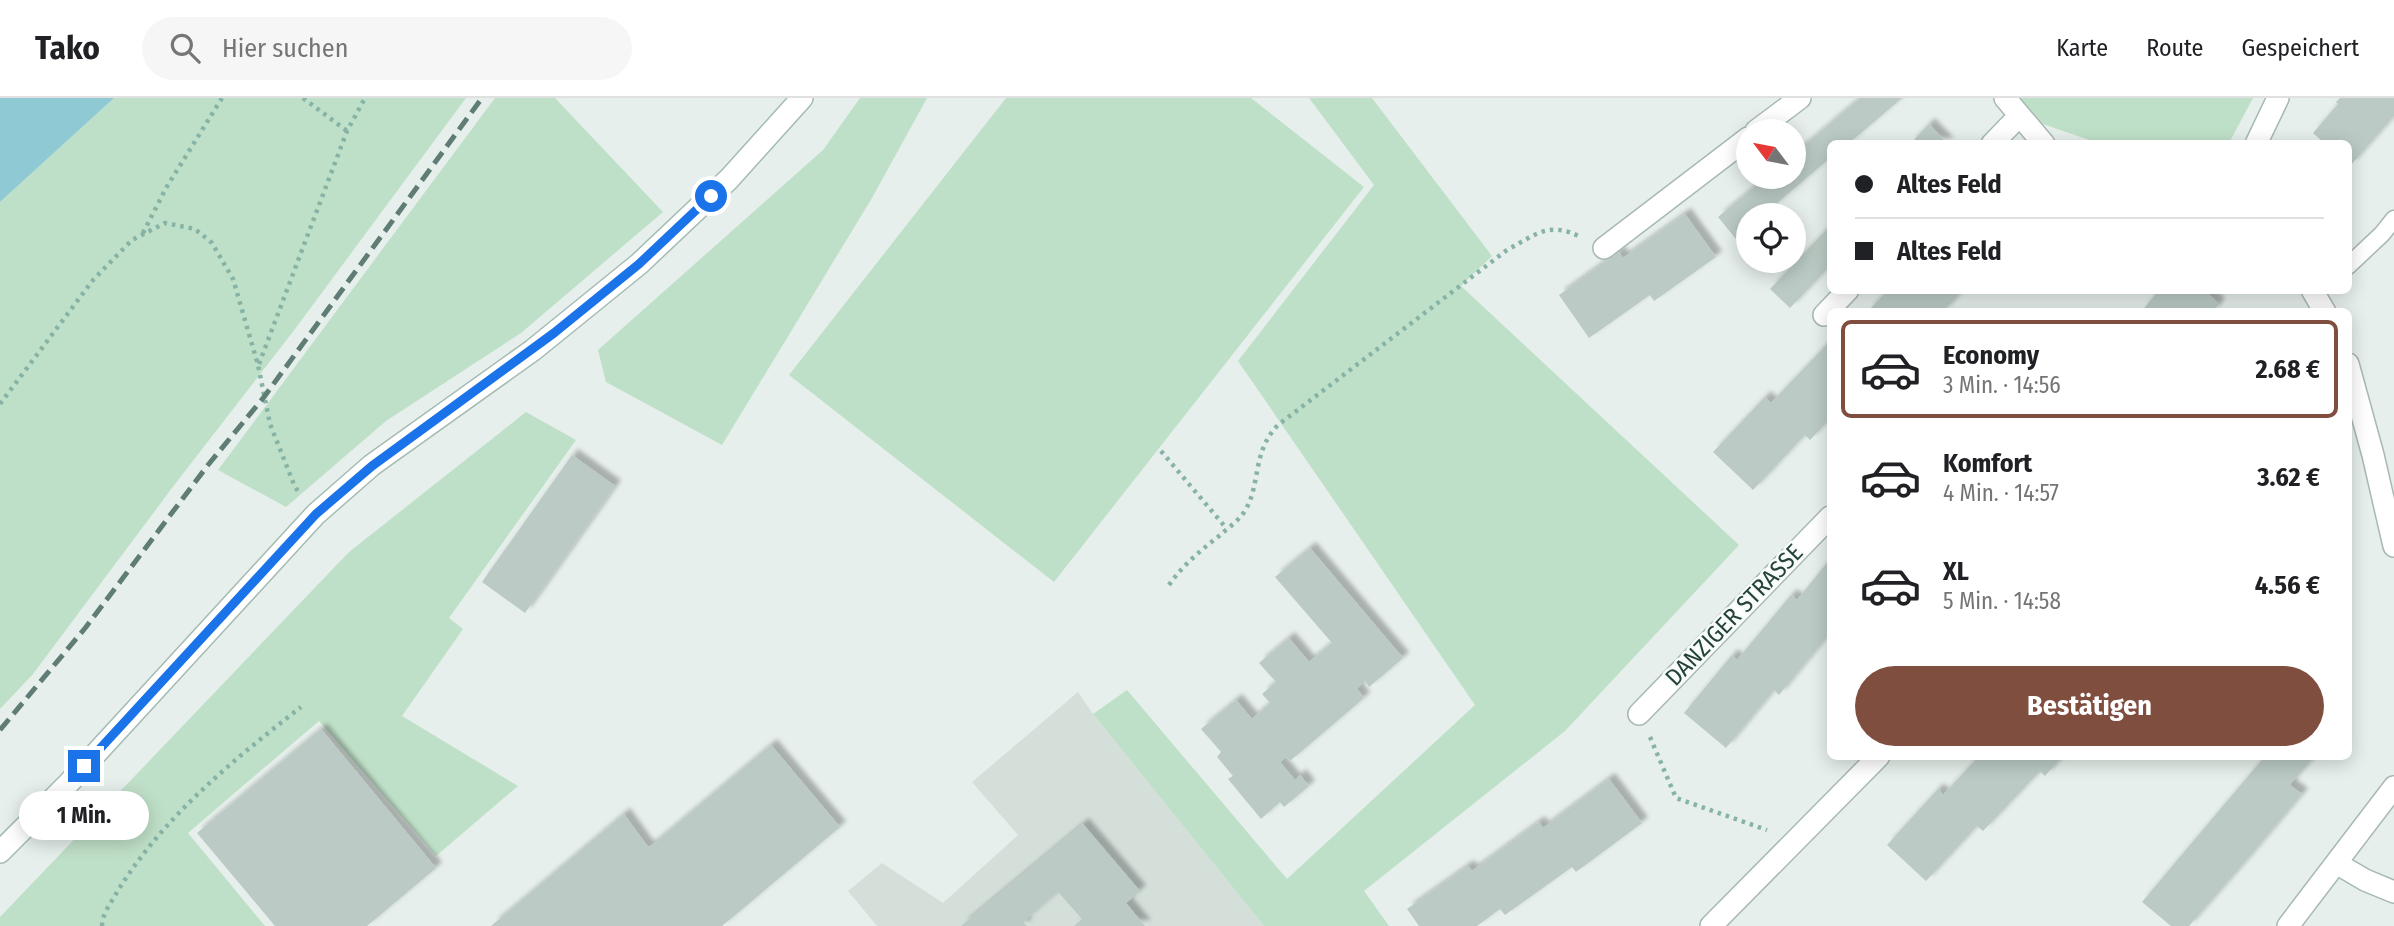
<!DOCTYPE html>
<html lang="de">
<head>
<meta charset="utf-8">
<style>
	body { margin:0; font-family:"Fira Sans Condensed",sans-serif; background:#f6f6f6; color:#202124; height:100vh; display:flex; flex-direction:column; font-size:26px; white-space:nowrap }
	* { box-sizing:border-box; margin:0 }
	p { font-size:23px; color:#757577 }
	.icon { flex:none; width:38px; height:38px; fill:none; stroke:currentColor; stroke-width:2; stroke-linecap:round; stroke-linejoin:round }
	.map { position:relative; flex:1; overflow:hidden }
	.panel { position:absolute; left:1827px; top:210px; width:525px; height:452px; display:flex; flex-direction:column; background:#fff; border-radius:10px; box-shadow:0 4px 18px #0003 }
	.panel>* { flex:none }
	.hud { position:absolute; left:1827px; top:42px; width:525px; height:154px; border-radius:10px; box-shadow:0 4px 18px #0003; display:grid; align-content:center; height:154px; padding:0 28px; background:#fff }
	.needle { width:46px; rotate:302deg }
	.tools { position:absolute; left:1736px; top:21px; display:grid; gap:14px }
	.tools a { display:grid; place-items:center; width:70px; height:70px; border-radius:50%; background:#fff; box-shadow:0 4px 18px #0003; font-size:35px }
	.end { position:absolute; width:32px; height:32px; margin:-16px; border:9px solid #1a73e8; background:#fff; box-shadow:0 0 0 4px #fff }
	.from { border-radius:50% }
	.bubble { position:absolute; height:49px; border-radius:24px; background:#fff; box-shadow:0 4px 18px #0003; font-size:23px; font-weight:700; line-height:49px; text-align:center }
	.hud b { display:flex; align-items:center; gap:24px; height:66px; font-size:26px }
	.hud b+b { border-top:2px solid #e0e0e0 }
	.hud i { width:18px; height:18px; background:#202124 }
	ul { padding:12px 0 0; list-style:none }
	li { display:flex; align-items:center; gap:21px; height:98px; margin:0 14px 10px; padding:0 14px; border:4px solid transparent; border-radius:10px }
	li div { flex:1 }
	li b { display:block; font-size:26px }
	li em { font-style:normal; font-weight:700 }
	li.active { border-color:#7f4e3f }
	li>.icon { width:63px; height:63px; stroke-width:1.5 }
	.action { display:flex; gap:14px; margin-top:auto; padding:14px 28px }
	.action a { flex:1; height:80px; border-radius:42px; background:#7f4e3f; color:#fff; font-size:28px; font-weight:700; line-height:80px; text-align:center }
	header { display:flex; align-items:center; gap:42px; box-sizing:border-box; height:98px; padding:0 35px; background:#fff; border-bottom:2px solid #e0e0e0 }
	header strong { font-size:33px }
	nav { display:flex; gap:38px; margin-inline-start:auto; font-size:24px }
	.search { width:490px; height:63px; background:#f6f6f6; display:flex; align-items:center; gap:18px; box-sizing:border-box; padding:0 24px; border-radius:38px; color:#757577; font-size:26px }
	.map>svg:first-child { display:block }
</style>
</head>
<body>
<header>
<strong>Tako</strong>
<div class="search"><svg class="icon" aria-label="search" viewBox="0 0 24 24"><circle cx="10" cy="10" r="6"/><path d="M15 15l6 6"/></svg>Hier suchen</div>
<nav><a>Karte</a><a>Route</a><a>Gespeichert</a></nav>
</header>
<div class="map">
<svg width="2394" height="828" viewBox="0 0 2394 828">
	<defs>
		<filter id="shadow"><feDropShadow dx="6" dy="-6" stdDeviation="2" flood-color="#0004"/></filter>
	</defs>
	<rect width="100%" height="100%" fill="#e6efeb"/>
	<!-- built -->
	<path fill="#d4dfda" d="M1078,594L1093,616L1264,828H877L848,793L882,765L943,805L1018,737L972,684Z"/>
	<!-- green -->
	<path fill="#bfe0c8" d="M114,0H466L295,231L175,386L33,576L0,611V104Z
		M495,0H555L663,114L521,235L386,323L286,409L218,372Z
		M860,0H927L872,100L722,347L606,284L598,252L823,52Z
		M1006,0H1251L1364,89L1054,484L789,277Z
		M1309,0H1372L1492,158L1461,188L1739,447L1565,633L1364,793L1389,828H1264L1093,616L1127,592L1287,781L1475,607L1238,263L1374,87Z
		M2019,0H2253L2229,45H2098L2040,25Z
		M526,314L576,342L449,520L463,531L402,618L518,688L436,758L319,623L188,735L265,828H0V819L349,454Z"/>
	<!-- water -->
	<path fill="#8ec9d4" d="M0,0H114L0,104Z"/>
	<!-- building -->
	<path fill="#bbcac4" filter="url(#shadow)" d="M1860,0H1902L1848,46H1830V60L1763,117H1748V130L1736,141L1718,119L1767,79H1794V56Z
		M2340,0H2394V18L2350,68L2348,46H2325L2313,35L2338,6L2336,4Z
		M1929,26L1948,46H1910Z
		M1685,116L1716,159L1654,203L1650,197L1589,240L1559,197L1619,154L1623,160Z
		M1830,128V168L1790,210L1770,191Z
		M1888,192H1963L1943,214H1867Z
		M2159,192H2204L2219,206L2213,214H2141Z
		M1830,243V321L1810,342L1805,337L1753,392L1713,354L1765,299L1771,305Z
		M572,357L615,388L525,515L482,484Z
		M1310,450L1403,560L1369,589L1365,583L1357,591L1364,600L1290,663L1286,659L1280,664L1295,682L1300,677L1309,688L1284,709L1280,704L1261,721L1228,681L1233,678L1217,659L1221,654L1201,631L1236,602L1252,621L1270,605L1262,596L1276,584L1259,565L1289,540L1309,564L1332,545L1275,479Z
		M1830,461V535L1779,597L1774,592L1726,650L1684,615L1732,557L1737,562L1791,497L1797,502Z
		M321,631L436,770L367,828H275L197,735Z
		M771,647L840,729L722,828H491L624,716L648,749L652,747Z
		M1979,658H2063L2045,678L2040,673L1983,733L1977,728L1926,783L1887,747L1938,691L1943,697Z
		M2257,658H2315L2291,685V688L2302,696L2244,765L2189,828H2171L2142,804L2260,664L2262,662Z
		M1609,681L1642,725L1576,774L1572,769L1505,817L1500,811L1477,828H1419L1407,811L1468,768L1472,773L1539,724L1543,730Z
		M1083,726L1140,793L1126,805L1145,828H1074L1082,821L1058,794L1023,824L1027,828H961Z"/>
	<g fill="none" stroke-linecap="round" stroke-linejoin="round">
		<defs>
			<path id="lane" d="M2348,168L2382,136L2394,121"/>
			<path id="street" d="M2005,0L2044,46
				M1756,33L1800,0
				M1992,46L2019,18
				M2256,46L2278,0
				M1604,150L1748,40
				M2312,192L2325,214
				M1824,217L1848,192
				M2348,266L2373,357L2394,448
				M1639,616L1830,419
				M2336,765L2365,782L2394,794
				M1711,828L1879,658
				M2288,828L2394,689"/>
			<path id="secondary" d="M0,754L67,687L316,416L372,367L533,252L639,166L729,81L802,0"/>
		</defs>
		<!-- lane casing -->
		<use href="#lane" stroke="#a8b8b2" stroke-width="19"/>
		<!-- street casing -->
		<use href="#street" stroke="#a8b8b2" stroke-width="24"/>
		<!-- secondary casing -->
		<use href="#secondary" stroke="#a4bbb3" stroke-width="24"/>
		<!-- path -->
		<path stroke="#86b3a5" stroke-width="4.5" stroke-dasharray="3.5 5" stroke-linecap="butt" d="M303,0L347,33
			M143,135L166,90L222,0
			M259,266L347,33L365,0
			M0,306L93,182L132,142L165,125L195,131L212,145L233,181L258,267L270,326L295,389L300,396
			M1161,353L1227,431
			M1169,487C1183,467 1200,453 1219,438C1228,430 1240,422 1246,411C1261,384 1252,354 1278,327L1507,152C1537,136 1548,123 1581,139
			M1650,639L1676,700L1767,732
			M102,828C102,816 111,805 117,794C163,719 232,663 301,609"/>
		<!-- lane -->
		<use href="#lane" stroke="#fff" stroke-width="16"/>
		<!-- street -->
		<use href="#street" stroke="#fff" stroke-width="21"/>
		<!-- secondary -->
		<use href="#secondary" stroke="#fff" stroke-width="21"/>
		<!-- rail -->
		<path stroke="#5f7d75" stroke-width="5" stroke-dasharray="14 7" stroke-linecap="butt" d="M0,632L86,529L208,367L264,299L482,0"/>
	</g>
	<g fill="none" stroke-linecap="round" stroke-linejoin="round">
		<!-- route -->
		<path stroke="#1a73e8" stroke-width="9" d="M84,668L316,416L372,368L554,235L639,166L711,98"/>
	</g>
	<g text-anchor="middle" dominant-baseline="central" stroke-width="5" stroke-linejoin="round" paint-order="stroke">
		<!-- street labels -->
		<g font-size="24" fill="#24423a" stroke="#f7fbf9">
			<text transform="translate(1734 517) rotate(-46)">DANZIGER STRASSE</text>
		</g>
	</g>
</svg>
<div class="tools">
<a><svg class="needle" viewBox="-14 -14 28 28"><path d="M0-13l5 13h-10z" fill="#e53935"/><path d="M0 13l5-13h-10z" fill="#757577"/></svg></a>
<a><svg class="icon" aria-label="locate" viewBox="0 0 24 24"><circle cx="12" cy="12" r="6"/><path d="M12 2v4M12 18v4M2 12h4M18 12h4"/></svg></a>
</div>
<i class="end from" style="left:711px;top:98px"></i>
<i class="end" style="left:84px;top:668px"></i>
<div class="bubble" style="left:19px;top:693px;width:130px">1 Min.</div>
<div class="hud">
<b><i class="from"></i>Altes Feld</b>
<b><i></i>Altes Feld</b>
</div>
<section class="panel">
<ul>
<li class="active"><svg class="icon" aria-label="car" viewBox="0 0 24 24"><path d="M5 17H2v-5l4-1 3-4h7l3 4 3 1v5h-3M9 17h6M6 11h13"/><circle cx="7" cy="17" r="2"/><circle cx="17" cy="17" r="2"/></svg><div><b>Economy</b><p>3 Min. · 14:56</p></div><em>2.68 €</em></li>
<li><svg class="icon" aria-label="car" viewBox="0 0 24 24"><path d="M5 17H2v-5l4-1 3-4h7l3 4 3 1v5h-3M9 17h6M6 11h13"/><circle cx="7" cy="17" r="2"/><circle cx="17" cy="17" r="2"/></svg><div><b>Komfort</b><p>4 Min. · 14:57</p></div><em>3.62 €</em></li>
<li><svg class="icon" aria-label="car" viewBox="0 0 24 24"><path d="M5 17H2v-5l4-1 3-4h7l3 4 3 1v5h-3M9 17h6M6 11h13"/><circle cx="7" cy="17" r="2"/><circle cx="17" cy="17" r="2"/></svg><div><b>XL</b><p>5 Min. · 14:58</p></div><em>4.56 €</em></li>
</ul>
<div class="action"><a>Bestätigen</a></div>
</section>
</div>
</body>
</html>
